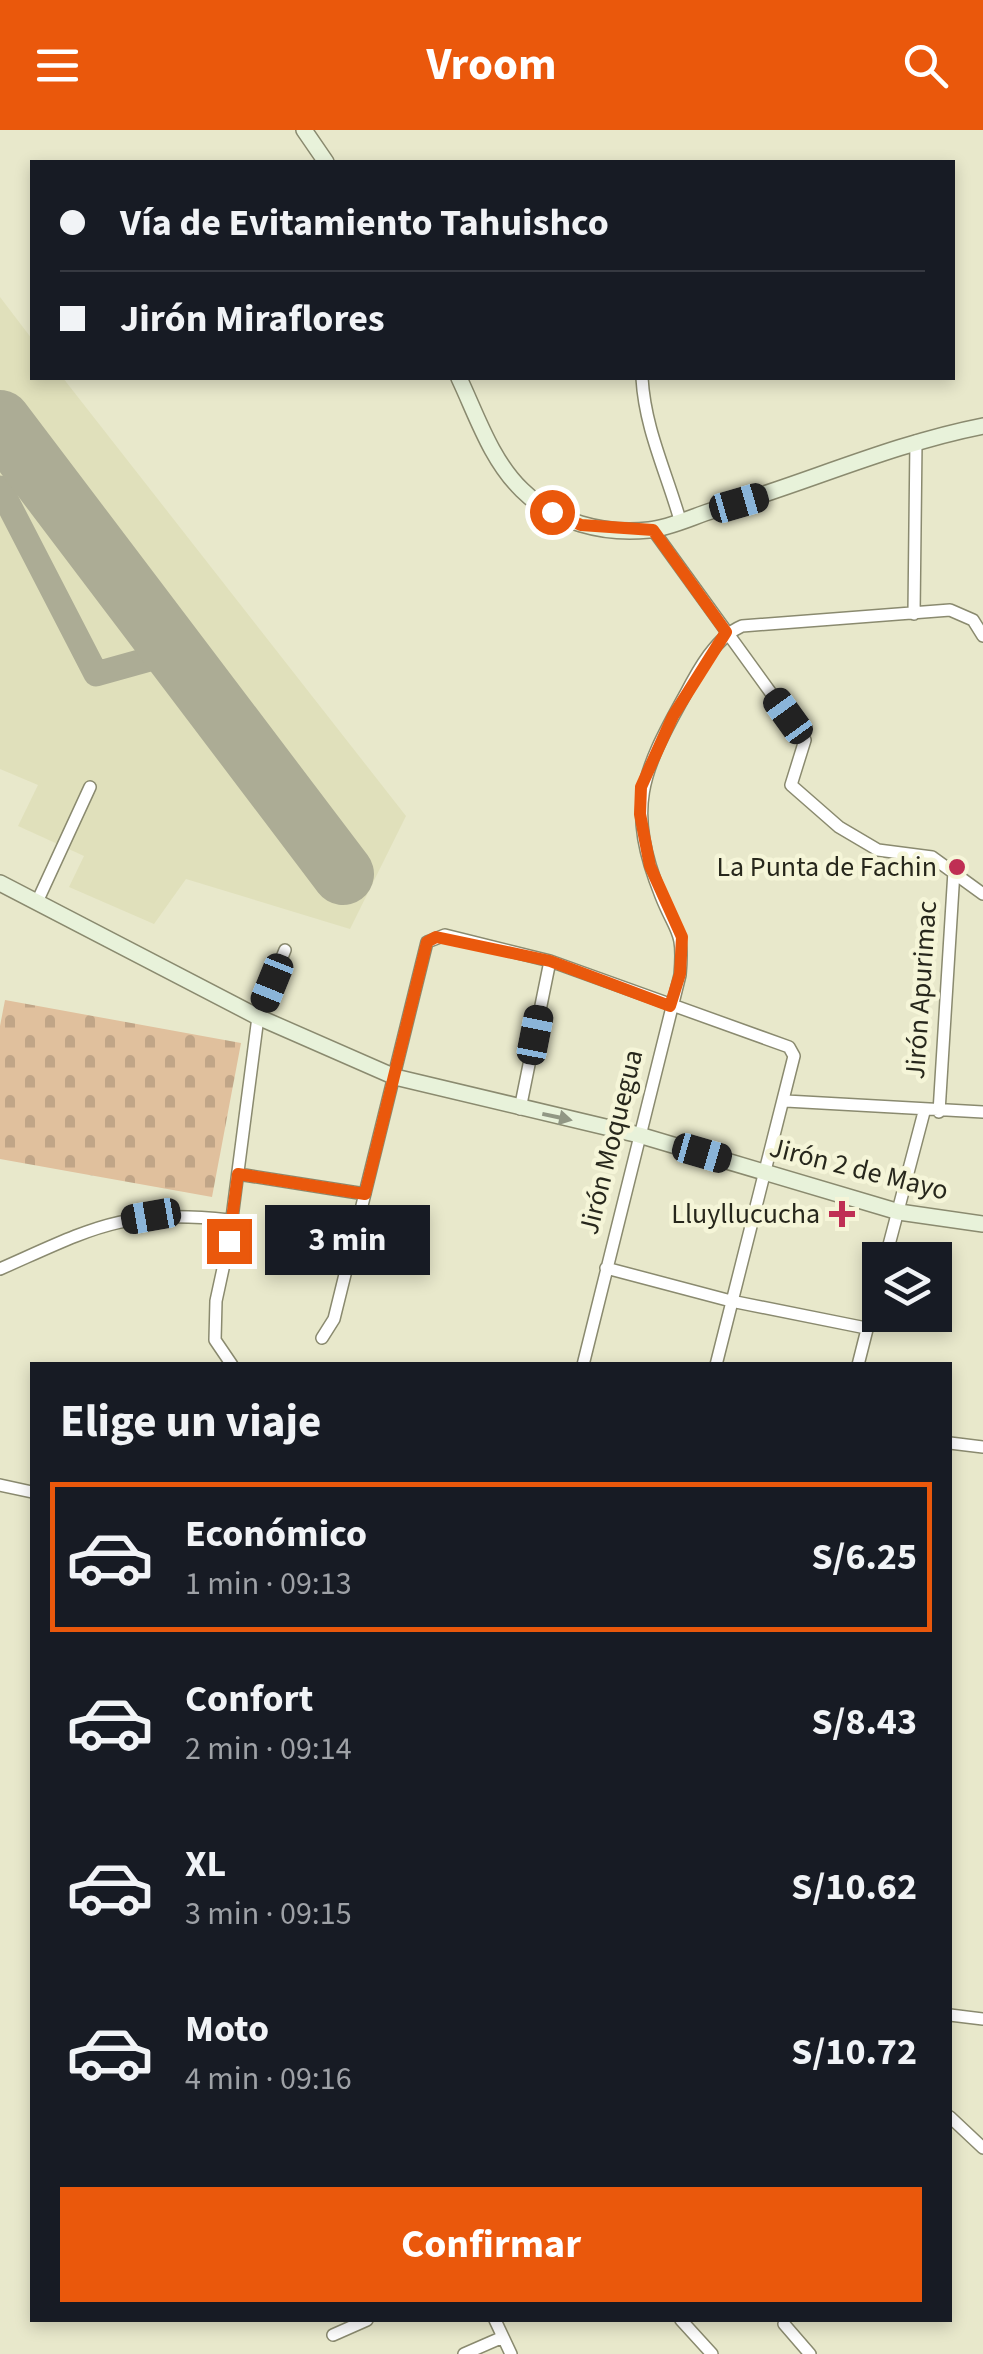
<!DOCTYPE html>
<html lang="es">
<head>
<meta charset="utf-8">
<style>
	body { margin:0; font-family:"Source Sans 3",sans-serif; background:#20242c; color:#f1f3f6; height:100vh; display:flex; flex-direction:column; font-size:38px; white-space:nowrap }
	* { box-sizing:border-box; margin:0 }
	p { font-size:32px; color:#9ea1a6 }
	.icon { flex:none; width:55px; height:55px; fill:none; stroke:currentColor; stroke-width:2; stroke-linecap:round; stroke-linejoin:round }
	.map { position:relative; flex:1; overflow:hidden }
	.side { position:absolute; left:30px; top:1232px; width:922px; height:960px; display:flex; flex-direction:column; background:#171b24; border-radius:0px; box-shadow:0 5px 15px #0003 }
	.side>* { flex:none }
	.guide { position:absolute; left:30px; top:30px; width:925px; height:220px; border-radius:0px; box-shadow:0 5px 15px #0003; display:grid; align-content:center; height:220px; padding:0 30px; background:#171b24 }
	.tools { position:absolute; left:862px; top:1112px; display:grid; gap:20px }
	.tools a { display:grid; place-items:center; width:90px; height:90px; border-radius:0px; background:#171b24; box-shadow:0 5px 15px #0003; font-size:50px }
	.end { position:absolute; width:45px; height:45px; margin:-22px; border:12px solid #ea580c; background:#fff; box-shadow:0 0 0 5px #fff }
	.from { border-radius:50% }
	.bubble { position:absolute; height:70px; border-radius:0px; background:#171b24; box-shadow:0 5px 15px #0003; font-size:32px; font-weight:700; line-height:70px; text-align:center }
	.car { position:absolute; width:30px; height:60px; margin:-30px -15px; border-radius:12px; box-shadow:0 0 8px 2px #0007; background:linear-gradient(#222 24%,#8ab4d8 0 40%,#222 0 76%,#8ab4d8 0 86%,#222 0) }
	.guide b { display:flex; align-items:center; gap:35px; height:95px; font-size:38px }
	.guide b+b { border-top:2px solid #363941 }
	.guide i { width:25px; height:25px; background:#f1f3f6 }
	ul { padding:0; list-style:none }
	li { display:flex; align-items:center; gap:30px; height:150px; margin:0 20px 15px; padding:0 10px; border:5px solid transparent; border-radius:0px }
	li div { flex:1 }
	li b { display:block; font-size:38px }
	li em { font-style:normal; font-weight:700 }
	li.on { border-color:#ea580c }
	li>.icon { width:90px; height:90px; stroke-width:1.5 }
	h2 { padding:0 30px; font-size:45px; line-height:120px }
	.button { display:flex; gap:20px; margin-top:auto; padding:20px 30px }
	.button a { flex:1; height:115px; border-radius:0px; background:#ea580c; color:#fff; font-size:40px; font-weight:700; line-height:115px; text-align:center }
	header { display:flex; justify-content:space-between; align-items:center; height:130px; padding:0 30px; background:#ea580c; color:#fff; font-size:45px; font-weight:700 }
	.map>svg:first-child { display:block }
</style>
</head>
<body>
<header><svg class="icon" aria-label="menu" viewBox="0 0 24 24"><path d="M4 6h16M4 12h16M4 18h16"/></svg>Vroom<svg class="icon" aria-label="search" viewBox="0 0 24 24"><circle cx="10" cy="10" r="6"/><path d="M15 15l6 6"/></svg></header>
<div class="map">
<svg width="983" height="2224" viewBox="0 0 983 2224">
	<defs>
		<pattern id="cemetery-stones" width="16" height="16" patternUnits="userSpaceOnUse" patternTransform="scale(2.5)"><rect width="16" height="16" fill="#e0c09d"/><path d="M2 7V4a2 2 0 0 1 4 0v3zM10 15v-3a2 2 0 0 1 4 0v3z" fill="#c0a587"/></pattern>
	</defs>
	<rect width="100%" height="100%" fill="#e8e8cb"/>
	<!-- built -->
	<path fill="#e0e0bb" d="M0,167L32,209V248H63L406,686L350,799L186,749L154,794L69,757L84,726L18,696L38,655L0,639Z"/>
	<!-- cemetery -->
	<path fill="url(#cemetery-stones)" d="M5,870L241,913L212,1067L0,1029V896Z"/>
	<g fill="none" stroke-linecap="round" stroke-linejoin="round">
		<!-- taxiway -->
		<path stroke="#acac95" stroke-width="25" d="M0,358L96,544L175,522"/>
		<!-- runway -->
		<path stroke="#acac95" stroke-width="62" d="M0,291L343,744"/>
		<defs>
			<path id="minor" d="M642,248C645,299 666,341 680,390
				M653,400L805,610L791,655L839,697L878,720L932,727L983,764
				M914,484L916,311
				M37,772L90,657
				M786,971L983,982
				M520,979L550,831
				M939,982L954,741
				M238,1044L365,1064
				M885,1130L924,982
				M606,1138L731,1171L866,1198
				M0,1139C93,1098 123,1078 229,1090
				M322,1208L334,1189L427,812L445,805L550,831L789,917L794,926L716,1235
				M232,1235L215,1210L216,1171L229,1111L258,887L285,820
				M583,1235L680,845C684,799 676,804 661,766C626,678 641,644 685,565C698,540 716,507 742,496L950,480L973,490L983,506
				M858,1235L880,1148
				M950,1313L983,1317
				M0,1355L32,1362
				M950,1885L983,1889
				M950,1987L983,2018
				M495,2190L511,2224
				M681,2190L712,2224
				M784,2194L810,2224
				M333,2205L367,2190
				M464,2224L503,2207"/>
			<path id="secondary" d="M304,0L326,32
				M459,248C477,286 491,330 522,360C554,392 604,405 649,400C670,398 694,386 714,380C804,354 891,314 983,296
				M0,753L258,887L395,947L639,1005L899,1082L983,1094"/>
		</defs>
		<!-- minor casing -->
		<use href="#minor" stroke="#8a8a6f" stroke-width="14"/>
		<!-- secondary casing -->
		<use href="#secondary" stroke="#8a8a6f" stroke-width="18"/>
		<!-- minor -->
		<use href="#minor" stroke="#fff" stroke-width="11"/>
		<!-- secondary -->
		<use href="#secondary" stroke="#e8f2da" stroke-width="15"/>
	</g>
	<!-- one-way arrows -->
	<defs><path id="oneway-solid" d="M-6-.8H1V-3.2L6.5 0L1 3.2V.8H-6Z" transform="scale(2.5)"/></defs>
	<use fill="#919784" href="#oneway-solid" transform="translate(557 987) rotate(12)"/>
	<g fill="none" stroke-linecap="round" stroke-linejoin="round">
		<!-- route -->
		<path stroke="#ea580c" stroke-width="12" d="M229,1111L238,1044L365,1064L427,812L436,807L550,831L670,876L680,844L682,807L650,736L640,684L641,657L673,586L726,502L653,400L581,395L552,382"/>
	</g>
	<!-- markers -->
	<g fill="#bf2f54" stroke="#f5f5d8" stroke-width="4">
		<circle cx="957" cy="737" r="10"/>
		<path d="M837 1069h10v10h10v10h-10v10h-10v-10h-10v-10h10z"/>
	</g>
	<g text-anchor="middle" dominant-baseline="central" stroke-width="9" stroke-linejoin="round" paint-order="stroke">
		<!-- poi labels -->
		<g font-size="28" fill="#27271c" stroke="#f5f5d8" text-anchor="end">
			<text x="937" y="737">La Punta de Fachin</text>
			<text x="820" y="1084">Lluyllucucha</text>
		</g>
		<!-- street labels -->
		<g font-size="28" fill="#27271c" stroke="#f5f5d8">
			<text transform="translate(921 860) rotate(-86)">Jirón Apurimac</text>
			<text transform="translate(611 1012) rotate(-76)">Jirón Moquegua</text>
			<text transform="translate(859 1039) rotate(14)">Jirón 2 de Mayo</text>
		</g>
	</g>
</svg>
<div class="tools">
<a><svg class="icon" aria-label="layers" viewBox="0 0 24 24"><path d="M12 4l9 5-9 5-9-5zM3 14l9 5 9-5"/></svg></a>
</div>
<i class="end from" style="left:552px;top:382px"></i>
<i class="end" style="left:229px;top:1111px"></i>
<div class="bubble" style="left:265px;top:1075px;width:165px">3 min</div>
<i class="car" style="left:739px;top:373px;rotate:74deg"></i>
<i class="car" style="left:788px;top:586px;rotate:324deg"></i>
<i class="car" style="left:272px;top:853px;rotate:202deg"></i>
<i class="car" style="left:535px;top:905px;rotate:11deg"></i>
<i class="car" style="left:702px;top:1023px;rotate:106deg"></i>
<i class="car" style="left:151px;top:1086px;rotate:260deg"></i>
<div class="guide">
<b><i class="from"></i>Vía de Evitamiento Tahuishco</b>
<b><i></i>Jirón Miraflores</b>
</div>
<section class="side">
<h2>Elige un viaje</h2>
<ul>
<li class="on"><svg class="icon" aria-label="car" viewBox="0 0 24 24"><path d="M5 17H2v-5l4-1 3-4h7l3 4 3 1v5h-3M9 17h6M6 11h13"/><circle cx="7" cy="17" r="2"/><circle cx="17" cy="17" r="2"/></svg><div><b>Económico</b><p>1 min · 09:13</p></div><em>S/6.25</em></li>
<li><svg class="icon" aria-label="car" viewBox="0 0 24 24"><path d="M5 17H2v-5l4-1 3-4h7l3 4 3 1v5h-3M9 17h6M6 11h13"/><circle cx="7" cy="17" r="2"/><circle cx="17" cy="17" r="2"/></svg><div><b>Confort</b><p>2 min · 09:14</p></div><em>S/8.43</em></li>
<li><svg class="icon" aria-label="car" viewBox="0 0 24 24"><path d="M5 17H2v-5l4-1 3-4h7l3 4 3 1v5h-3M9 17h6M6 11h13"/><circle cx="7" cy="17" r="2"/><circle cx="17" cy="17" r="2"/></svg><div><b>XL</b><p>3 min · 09:15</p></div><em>S/10.62</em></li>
<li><svg class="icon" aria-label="car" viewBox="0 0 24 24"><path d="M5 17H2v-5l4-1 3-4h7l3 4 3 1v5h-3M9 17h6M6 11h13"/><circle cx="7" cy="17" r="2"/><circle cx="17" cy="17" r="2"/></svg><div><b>Moto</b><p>4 min · 09:16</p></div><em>S/10.72</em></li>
</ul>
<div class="button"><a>Confirmar</a></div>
</section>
</div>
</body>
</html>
